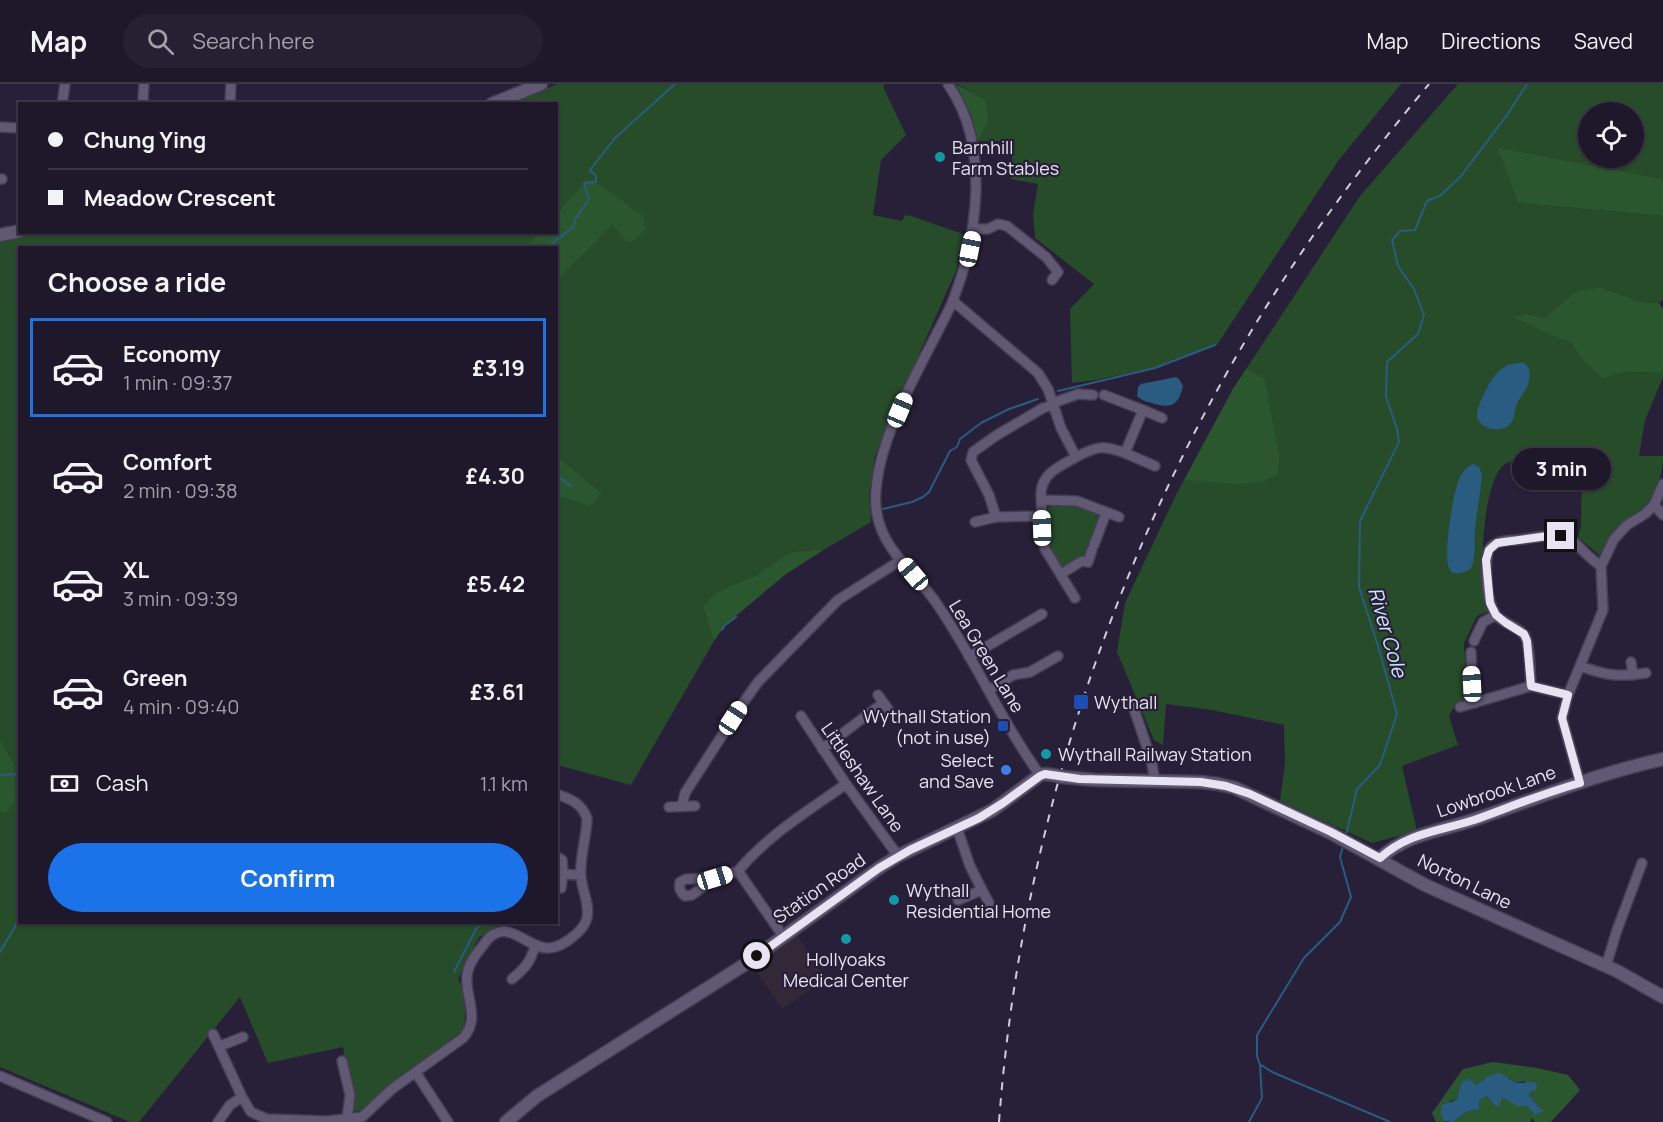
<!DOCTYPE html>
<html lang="en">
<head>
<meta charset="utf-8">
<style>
	body { margin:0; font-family:Manrope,sans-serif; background:#262132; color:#f1f3f6; height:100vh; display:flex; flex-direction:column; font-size:22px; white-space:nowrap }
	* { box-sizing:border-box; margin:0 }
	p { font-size:20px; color:#a1a0a8 }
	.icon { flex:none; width:33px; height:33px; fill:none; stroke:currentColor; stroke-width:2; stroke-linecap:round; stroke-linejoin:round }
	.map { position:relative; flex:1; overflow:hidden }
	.side { position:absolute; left:18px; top:162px; width:540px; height:678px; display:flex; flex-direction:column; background:#1e182a; border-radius:0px; box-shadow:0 2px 4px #0004,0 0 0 2px #3c3747 }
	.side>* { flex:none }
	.guide { position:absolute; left:18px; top:18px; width:540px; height:132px; border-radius:0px; box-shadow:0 2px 4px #0004,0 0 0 2px #3c3747; display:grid; align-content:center; height:132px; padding:0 30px; background:#1e182a }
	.buttons { position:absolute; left:1578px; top:18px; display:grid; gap:12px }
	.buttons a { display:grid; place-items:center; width:66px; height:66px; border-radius:50%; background:#1e182a; box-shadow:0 2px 4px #0004,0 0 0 2px #3c3747; font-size:30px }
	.end { position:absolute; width:27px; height:27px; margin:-14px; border:8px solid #e8e3f3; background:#111; box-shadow:0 0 0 3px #111 }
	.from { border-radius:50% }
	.bubble { position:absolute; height:42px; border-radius:21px; background:#1e182a; box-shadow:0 2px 4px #0004,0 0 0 2px #3c3747; font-size:20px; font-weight:700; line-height:42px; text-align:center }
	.car { position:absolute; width:18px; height:36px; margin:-18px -9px; border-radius:8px; box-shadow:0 0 4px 2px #0007; background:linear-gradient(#fff 24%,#345 0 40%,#fff 0 76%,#345 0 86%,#fff 0) }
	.guide b { display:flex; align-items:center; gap:21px; height:57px; font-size:22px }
	.guide b+b { border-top:2px solid #3c3747 }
	.guide i { width:15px; height:15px; background:#f1f3f6 }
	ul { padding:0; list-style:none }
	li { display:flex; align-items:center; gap:18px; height:99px; margin:0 12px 9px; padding:0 18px; border:3px solid transparent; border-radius:0px }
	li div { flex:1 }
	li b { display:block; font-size:22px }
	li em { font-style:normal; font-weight:700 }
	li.current { border-color:#1a73e8 }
	li>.icon { width:54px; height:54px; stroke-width:1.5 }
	h2 { padding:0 30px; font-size:27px; line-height:72px }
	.pay { display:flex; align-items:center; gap:15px; height:66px; padding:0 30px; font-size:22px }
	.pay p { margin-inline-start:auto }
	.action { display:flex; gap:12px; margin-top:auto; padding:12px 30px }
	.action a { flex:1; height:69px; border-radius:36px; background:#1a73e8; color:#fff; font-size:24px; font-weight:700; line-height:69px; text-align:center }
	header { display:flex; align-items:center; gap:36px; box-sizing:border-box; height:84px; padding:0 30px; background:#1e182a; border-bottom:2px solid #3c3747 }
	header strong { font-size:28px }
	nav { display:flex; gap:33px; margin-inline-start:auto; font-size:21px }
	.search { width:420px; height:54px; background:#262132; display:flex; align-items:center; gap:15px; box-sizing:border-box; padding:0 21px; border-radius:33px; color:#a1a0a8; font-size:22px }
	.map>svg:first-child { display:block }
</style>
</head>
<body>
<header>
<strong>Map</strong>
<div class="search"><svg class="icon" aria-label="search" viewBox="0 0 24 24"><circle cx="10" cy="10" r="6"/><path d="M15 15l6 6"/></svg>Search here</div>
<nav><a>Map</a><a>Directions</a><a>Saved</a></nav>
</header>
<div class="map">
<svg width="1663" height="1038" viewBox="0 0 1663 1038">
	<rect width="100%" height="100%" fill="#282038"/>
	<!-- commercial -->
	<path fill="#322837" d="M796,850L826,895L782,925L751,879Z"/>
	<!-- green -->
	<path fill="#274c2a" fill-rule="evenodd" d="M557,0H885L883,3L906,51L881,76L873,131L902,137L905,131L911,132L963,150L956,187L911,288L904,300L875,372L869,410L871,438L825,465L790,468L757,491L730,502L712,512L703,523L714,557L631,701L557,681V412L588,422L602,409L557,372L556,199L563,190L590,164L612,139L586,96L557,129L556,20H512Z
		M958,0H1401L1338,77L1217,261L1154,284L1096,296L1072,299L1070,225L1094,200L1035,154L1033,130L1038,100L1011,95L1013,57H978L989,37L986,17Z
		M1458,0H1663V95L1497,63L1518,119L1663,132V215L1659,219L1640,218L1601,203L1545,234L1527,230L1515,233L1570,258L1585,279L1603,295L1623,288L1663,289V293L1645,336L1639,372H1663C1663,390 1656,410 1644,424C1638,431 1629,435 1622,441C1613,450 1606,460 1599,471L1578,453L1581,442L1582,381L1586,373H1573L1532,367L1530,375C1523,376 1514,376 1507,379C1487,388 1482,456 1483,476C1484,493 1488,510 1490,527L1477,532L1464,559L1467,613L1455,621L1449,632L1458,661L1402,682L1417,747L1372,759L1280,717L1285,679L1284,641L1212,626L1166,620L1163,661L1154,656L1117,568L1125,519L1175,413L1233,305L1360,112ZM1588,28H1634V74H1588Z
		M27,148L539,149L526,164H20V838L496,839L494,847L479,853L458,895C465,904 467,934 463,946L361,1026L352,1028L343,963L268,979L240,913L139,1038H130L0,983V728L6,729L13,678L0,655V154Z
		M1075,420L1098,430L1100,435L1084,474L1077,475L1065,482L1060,481L1047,459V427L1048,424L1054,421Z"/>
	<!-- forest -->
	<path fill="#2b572f" d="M956,0L986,16L989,37L978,57L971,31Z
		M1497,63L1663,95V132L1518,119Z
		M586,96L603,103L644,133L645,146L629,159L612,140L590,164L563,190L557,199L556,164L526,163L539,149L556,148L557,129Z
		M1601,203L1640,218L1659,219L1663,225V289L1623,288L1603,295L1585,279L1570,258L1551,251L1514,233L1527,230L1545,234L1576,208Z
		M1246,285L1264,294L1279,371L1278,390L1263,398L1238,400L1184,396L1233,305Z
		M557,372L602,409L593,420L588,422L557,412Z
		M825,465L786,490L725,541L714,557L703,523L712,512L730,502L757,491L790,468Z
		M0,655L13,678L15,717L6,729L0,728Z
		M1493,978L1537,984L1568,991L1580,1006L1551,1038H1535L1532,1034L1530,1038H1453L1466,1028L1479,1025L1480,1016L1487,1012L1494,1021L1502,1013C1516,1022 1528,1022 1544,1025L1540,1024L1529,1011L1531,1007L1525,997C1518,999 1514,999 1509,994L1484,995L1476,1001L1459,1006L1457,1016L1450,1017L1444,1037L1446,1038H1436L1432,1029L1463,985Z"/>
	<!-- water -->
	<path fill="#2a5b81" d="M1518,279H1524L1529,284C1532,304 1523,306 1516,322C1514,328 1515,335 1510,340C1502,350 1477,345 1477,331C1478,318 1493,289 1504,283C1508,280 1513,280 1518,279Z
		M1176,293L1179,295L1183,302C1179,320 1172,325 1155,320C1148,318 1142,317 1137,312L1138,303L1141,300Z
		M1473,380L1479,383L1482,390C1481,408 1477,426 1475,445C1474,456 1476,471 1472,482C1470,486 1465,488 1461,489C1456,490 1451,489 1449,484C1443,471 1453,407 1460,393C1463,387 1467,383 1473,380Z
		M1496,989C1504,989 1506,994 1513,997C1521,1002 1528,995 1537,1000L1536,1006L1531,1007L1529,1011L1540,1024L1545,1026L1535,1031L1527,1022H1517L1502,1013L1499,1023L1494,1021L1487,1012L1480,1016L1479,1025L1466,1028L1453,1038L1444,1037L1441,1029L1442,1021L1457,1016L1459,1006L1463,997L1469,995L1476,1001L1484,995Z"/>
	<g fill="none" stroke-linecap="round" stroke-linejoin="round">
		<!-- stream -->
		<path stroke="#2a5b81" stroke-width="2" d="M546,164L573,143L576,134L589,115L584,99L596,98V92L590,86L615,54L675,0
			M1058,307L1155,284L1215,261
			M556,391L572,403
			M883,425L912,418L923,413L929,408L950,367L957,363L960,355L981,339L1009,325L1038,315
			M727,540L736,533
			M722,546L725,541
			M0,691L20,690
			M1346,751L1357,705L1380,681L1397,630L1378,562L1359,503L1360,437L1399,358L1397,345L1386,313L1387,278L1418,250L1424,231L1414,205L1398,182L1392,156L1400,147L1415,146L1427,117L1441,111L1461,92L1507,31L1527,0
			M0,868L20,834
			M454,888L476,845L484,838
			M1261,981L1272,988L1390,1038
			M1249,1038L1262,1014L1260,981L1257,972V951L1304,874L1340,838L1351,813L1340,773L1343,762"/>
		<defs>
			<path id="street" d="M144,0L143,14L144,20
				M948,0C970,33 976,65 976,104C975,143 968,177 954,214C949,227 942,239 936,251C914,294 889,338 879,385C876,400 874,415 877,430C883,467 917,490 937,520C975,575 1001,637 1040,691
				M62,20L65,0
				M230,20L231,0
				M0,43L20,44
				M0,95H2
				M974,145H988L998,140L1007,142L1046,173L1058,188L1052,196
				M953,217L1038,289L1048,305L1061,344L1076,373C1061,382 1043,388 1041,408L1042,444L1043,457L1045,465L1075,514
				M1053,319L1078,310L1093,311
				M1143,326L1162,334
				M1125,369L1155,382
				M1076,373C1097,362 1103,361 1125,369L1143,326L1104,311
				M1042,416L1077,417L1119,433
				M1654,421L1663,431
				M1041,432L996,433L989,411L971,376L973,368L997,351L1043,324L1054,321
				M975,438L996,433
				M1094,461L1106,429
				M1061,490L1082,477L1088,478L1092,466
				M1474,557L1483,538L1496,531
				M1471,568L1472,600L1475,619
				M969,573L1042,530
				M1631,578L1633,591
				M1580,582C1608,592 1617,593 1646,589
				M1531,602C1530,591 1530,560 1525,552C1520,543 1503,540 1496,531C1494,528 1491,522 1490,518C1487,508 1484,472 1490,464C1496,457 1507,456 1516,456C1533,455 1559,445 1574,458C1583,466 1590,475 1601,482
				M989,606L1013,591L1030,588L1058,572
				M878,611L890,628
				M1133,622L1151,675L1155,697
				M1460,623L1531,602L1568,611
				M801,632L846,700L898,772
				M822,665L883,619
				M1580,699L1562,634L1568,611L1603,526L1601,482L1614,455L1627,441L1645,430L1654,421L1663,400
				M682,722L685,709L743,619L758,598L838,516L901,476
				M669,723L695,722
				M957,744L970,782L982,806L958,816
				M556,772L562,776L563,790L581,791
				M715,794L692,811L685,812C680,808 679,805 680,798L686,795L715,794L738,787
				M556,804H561L563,790
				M982,806L989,819
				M783,852L738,787C768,751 808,727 846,700
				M1606,882L1617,846L1642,779
				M512,895C525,884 530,879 535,862
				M213,950L242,1013L251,1028L267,1035L327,1037L362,1033L392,1005L463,954C481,934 465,915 467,892C468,880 477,869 484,860C506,829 527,866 549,864C557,864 564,859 570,855C577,850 585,843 587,834C590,821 582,806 581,793C579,773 587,753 587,734C581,719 571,715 556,710
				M220,962L243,953
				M342,977L350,1011L347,1035
				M416,989L448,1038
				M0,992L107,1038
				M218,1038L230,1021L242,1013"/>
			<path id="secondary" d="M492,20L541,0
				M0,151L20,147
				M1063,693L1095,696L1201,698L1218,700L1235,704L1331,749L1425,801L1617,887L1663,913
				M1380,774C1408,749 1442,747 1476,735C1538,714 1599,689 1663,675
				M506,1038L537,1012L744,881L879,784L898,772L993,726L1040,691L1045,690L1053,691"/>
		</defs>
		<!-- street casing -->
		<use href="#street" stroke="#453d51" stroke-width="12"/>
		<!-- secondary casing -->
		<use href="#secondary" stroke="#453d51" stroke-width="15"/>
		<!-- street -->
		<use href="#street" stroke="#615974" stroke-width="9"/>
		<!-- secondary -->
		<use href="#secondary" stroke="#615974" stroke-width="12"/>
		<!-- rail -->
		<path stroke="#d0cbdc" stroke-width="2" stroke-dasharray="8 8" stroke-linecap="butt" d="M999,1038C1019,768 1103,500 1240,266C1295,172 1359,84 1429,0"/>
		<defs>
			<path id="secondary-bridge" d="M1053,691L1063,693"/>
		</defs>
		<!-- secondary-bridge casing -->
		<use href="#secondary-bridge" stroke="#453d51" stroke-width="15" stroke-linecap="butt"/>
		<!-- secondary-bridge -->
		<use href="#secondary-bridge" stroke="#615974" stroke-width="12"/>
	</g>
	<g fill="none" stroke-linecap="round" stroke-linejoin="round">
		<!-- route -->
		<path stroke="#e8e3f3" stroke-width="8" d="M757,872L879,784L910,766L979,734L1003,719L1040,692L1045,690L1080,695L1201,698L1226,702L1250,710L1331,748L1380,774C1407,749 1440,747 1474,736C1510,723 1544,709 1580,699L1562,634L1568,611L1531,602L1527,557L1524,550L1506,539L1496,531L1490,519L1486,476L1489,466L1497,459L1548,452H1561"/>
	</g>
	<!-- markers -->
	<g fill="#0f9aa8" stroke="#282038" stroke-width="2">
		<circle cx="940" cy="73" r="6"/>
		<circle cx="1046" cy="670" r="6"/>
		<circle cx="894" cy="816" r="6"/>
		<circle cx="846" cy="855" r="6"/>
	</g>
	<g fill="#1a4fb4" stroke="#282038" stroke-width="2">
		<rect x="1073" y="610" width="16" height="16" rx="3"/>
		<rect x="997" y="636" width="12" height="12" rx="3"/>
	</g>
	<circle fill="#3f7fe0" stroke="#282038" stroke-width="2" cx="1006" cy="686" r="6"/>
	<g text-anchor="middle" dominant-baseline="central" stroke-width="4.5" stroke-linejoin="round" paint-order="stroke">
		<!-- poi labels -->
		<g font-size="18" fill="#e8e3f3" stroke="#282038" text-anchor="start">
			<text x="952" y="63">Barnhill<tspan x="952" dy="21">Farm Stables</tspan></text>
			<text x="1094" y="618">Wythall</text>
			<text x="991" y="632" text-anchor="end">Wythall Station<tspan x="991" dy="21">(not in use)</tspan></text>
			<text x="1058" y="670">Wythall Railway Station</text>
			<text x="994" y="676" text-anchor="end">Select<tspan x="994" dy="21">and Save</tspan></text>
			<text x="906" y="806">Wythall<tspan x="906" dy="21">Residential Home</tspan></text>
			<text x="846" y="875" text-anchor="middle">Hollyoaks<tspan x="846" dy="21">Medical Center</tspan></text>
		</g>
		<!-- street labels -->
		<g font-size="18" fill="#e8e3f3" stroke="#282038">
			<text transform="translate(987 572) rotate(59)">Lea Green Lane</text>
			<text transform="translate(863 693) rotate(55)">Littleshaw Lane</text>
			<text transform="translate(1496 707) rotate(-19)">Lowbrook Lane</text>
			<text transform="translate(1465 797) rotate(26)">Norton Lane</text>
			<text transform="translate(819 804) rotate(-35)">Station Road</text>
		</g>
		<!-- water labels -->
		<g font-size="20" font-style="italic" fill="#cbe7ff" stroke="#282038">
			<text transform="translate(1388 548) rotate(74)">River Cole</text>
		</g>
	</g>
</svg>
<div class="buttons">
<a><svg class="icon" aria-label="locate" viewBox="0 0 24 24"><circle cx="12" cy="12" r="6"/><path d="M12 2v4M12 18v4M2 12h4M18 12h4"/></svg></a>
</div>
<i class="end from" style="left:757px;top:872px"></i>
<i class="end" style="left:1561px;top:452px"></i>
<div class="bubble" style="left:1512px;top:364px;width:99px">3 min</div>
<i class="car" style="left:970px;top:165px;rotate:11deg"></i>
<i class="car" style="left:900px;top:326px;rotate:23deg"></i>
<i class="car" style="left:1042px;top:444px;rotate:358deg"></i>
<i class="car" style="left:913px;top:490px;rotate:320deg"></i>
<i class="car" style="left:1472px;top:600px;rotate:357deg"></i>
<i class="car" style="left:733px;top:634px;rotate:33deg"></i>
<i class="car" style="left:715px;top:794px;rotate:73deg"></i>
<div class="guide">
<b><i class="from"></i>Chung Ying</b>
<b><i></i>Meadow Crescent</b>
</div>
<section class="side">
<h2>Choose a ride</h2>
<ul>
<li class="current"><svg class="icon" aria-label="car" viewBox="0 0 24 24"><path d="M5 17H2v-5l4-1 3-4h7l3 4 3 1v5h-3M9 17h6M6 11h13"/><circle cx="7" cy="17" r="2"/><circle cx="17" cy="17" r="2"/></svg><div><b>Economy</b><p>1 min · 09:37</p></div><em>£3.19</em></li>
<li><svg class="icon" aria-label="car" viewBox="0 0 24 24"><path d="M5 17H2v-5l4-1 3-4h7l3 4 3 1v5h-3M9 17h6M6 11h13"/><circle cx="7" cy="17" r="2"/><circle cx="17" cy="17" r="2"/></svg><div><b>Comfort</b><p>2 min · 09:38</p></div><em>£4.30</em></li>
<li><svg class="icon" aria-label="car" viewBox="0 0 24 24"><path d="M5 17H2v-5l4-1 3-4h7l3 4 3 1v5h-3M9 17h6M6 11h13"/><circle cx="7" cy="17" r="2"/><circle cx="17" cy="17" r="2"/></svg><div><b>XL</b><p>3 min · 09:39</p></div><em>£5.42</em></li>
<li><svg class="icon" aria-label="car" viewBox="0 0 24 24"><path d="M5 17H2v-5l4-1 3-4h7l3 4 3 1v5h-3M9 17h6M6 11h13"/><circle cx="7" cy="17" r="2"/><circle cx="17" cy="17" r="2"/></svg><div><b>Green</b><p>4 min · 09:40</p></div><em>£3.61</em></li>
</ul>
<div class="pay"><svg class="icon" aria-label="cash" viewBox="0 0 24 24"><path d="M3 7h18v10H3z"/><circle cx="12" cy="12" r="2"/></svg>Cash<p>1.1 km</p></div>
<div class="action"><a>Confirm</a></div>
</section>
</div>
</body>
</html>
